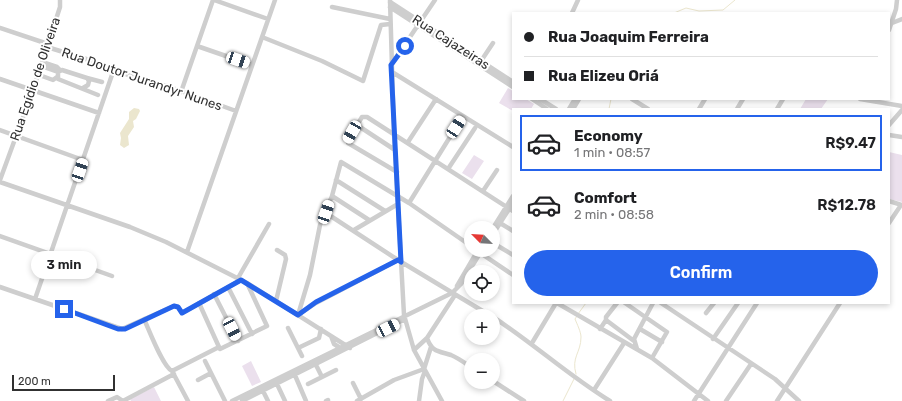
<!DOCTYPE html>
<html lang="en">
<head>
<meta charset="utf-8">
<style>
	body { margin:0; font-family:Rubik,sans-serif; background:#f6f6f6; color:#202124; height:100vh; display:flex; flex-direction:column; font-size:15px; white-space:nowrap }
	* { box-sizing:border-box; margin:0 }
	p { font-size:13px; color:#757577 }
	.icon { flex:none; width:22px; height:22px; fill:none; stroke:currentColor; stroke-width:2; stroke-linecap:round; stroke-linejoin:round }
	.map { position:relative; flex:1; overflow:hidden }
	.panel { position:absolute; left:512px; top:108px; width:378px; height:196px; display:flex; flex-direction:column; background:#fff; border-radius:0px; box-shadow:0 2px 6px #0003 }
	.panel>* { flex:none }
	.hud { position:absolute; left:512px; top:12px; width:378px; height:88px; border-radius:0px; box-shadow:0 2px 6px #0003; display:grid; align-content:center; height:88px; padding:0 12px; background:#fff }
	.needle { width:26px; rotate:294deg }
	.buttons { position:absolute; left:464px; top:221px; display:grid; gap:8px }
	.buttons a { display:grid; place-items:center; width:36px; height:36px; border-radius:50%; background:#fff; box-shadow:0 2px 6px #0003; font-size:20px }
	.scale { position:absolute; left:12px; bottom:10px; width:103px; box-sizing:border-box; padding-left:4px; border:2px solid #313131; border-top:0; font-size:11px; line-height:14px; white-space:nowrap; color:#313131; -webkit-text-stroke:3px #fff; paint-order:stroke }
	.end { position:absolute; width:18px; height:18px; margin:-9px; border:5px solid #2563eb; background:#fff; box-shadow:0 0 0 2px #fff }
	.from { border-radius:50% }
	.bubble { position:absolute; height:28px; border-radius:14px; background:#fff; box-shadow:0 2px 6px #0003; font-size:13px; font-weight:600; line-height:28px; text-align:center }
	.car { position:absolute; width:12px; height:24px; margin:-12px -6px; border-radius:5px; box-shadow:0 0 3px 1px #0007; background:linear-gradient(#fff 24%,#345 0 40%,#fff 0 76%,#345 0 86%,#fff 0) }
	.hud b { display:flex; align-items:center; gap:14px; height:38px; font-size:15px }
	.hud b+b { border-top:1px solid #e0e0e0 }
	.hud i { width:10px; height:10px; background:#202124 }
	ul { padding:7px 0 0; list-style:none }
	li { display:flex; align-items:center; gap:12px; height:56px; margin:0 8px 6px; padding:0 4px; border:2px solid transparent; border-radius:0px }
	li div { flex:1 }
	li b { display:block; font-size:15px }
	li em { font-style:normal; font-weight:600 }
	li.current { border-color:#2563eb }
	li>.icon { width:36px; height:36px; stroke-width:1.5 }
	.action { display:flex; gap:8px; margin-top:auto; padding:8px 12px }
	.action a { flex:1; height:46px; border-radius:24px; background:#2563eb; color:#fff; font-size:16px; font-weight:600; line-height:46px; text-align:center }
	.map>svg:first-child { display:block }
</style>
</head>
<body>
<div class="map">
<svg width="902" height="401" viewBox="0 0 902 401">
	<rect width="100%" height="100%" fill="#fff"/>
	<!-- green -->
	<path fill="#ebe0ed" d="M508,88L513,91V99H526L534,104L531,109H513V111L499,103Z
		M806,99H828L821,109H800Z
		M889,152L902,155V202L889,199Z
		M474,155L484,161L472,179L462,173Z
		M251,361L261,382L252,386L242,366Z
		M154,387L161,401H131L130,399Z"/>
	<!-- water -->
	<path fill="#ebe6ce" d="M134,108L139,109L140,111L136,119L133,121L134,127L128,136L129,145L124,148L120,145L121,138L120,133L129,119V112Z"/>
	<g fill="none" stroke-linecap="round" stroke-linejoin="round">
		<!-- stream -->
		<path stroke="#ebe6ce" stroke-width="1" d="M674,13L686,8L699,11L723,10L735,0
			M609,109L611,99
			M578,314L586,303
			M576,374C571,357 581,353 581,337C581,332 577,324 575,319L577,316
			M563,401L574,379"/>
		<!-- minor -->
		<path stroke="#cecece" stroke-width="4.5" d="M214,0L268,19
			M390,0L394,134L404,315L414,350L442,401
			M390,2L513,82
			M332,7L390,19
			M390,7L513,87
			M572,13L578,0
			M892,23L902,19
			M0,28L48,44
			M889,30L896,9L897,0
			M262,37L322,61L363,81L381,25L390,24
			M197,46L252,65
			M47,47L99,63L140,80L167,86L236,111
			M481,61L493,43
			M45,63L57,67L60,70
			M391,65L435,0
			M41,66L58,72
			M392,72L513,147
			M42,76L53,80L57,77
			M87,78L102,82
			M0,79L99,113
			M83,88L88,85L89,81L87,78L62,70L58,72V79L98,95
			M181,92L213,0
			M532,99L547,109
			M540,99L556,109
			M632,99L648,109
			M860,99L902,106
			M569,109L575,99
			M573,109L579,99
			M699,109L705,99
			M737,109L743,99
			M777,109L783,99
			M357,125L395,150
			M889,125L902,110
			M0,130L83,160
			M889,135L902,137
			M408,142L436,99
			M448,169L475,128
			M397,172L348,143V140L362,117H367L513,211
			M0,180L33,90L60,7V0
			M336,180L385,211
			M0,182L130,227L166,242L247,283L350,348
			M483,191L497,170
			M332,196L369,220
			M889,201L902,205
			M409,203L463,116
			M326,213L398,260L491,316
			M500,223L513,231
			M889,223L901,205
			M493,228L513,196
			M354,230L398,204
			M493,234L513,203
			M0,236L112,276
			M493,243L513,255
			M476,250L513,275
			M187,252L275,0
			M238,278L269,224
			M457,286L478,250
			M0,287L122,329L174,306L178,307L182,313L241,280
			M228,287L252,334
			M214,294L238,341
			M35,299L114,69
			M276,301L286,259L285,255L277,250
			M199,303L219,347
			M557,303L652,358L708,401
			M625,303L667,332L652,358
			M661,303L775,379L799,401
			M706,313L714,303
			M298,315L310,275L320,225L332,196L341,162L409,203L471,246
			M298,315L316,303L398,260
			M493,317C533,343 569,376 610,401
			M144,319C149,330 163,367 172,371L188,401
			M606,320L634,341
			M288,328L302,356
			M600,329L606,320V317L617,303
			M640,329L662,342
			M331,336L334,344L342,349
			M427,338C432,352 438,351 451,355C458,358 465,363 471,367
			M713,339L738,303
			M532,343L556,303
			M298,348L319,338L321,329
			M637,349L634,339L653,303
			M414,350L427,338L455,295
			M205,361L225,401
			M316,365L322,377
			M172,371L219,347L220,349L267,326L247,283
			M294,373L306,401
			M198,380L211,373
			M493,381L524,401
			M353,383L361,399
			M277,384L285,401
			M308,384L336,370
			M594,390L624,343
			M263,391L268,401
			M108,401L117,397L123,401
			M123,401L174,374
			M232,401L452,293L461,284L482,250
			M242,401L405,319
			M326,401L328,400
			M357,401L394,380L424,369L431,347
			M419,401L422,379L425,371
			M694,401L757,303
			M726,401L751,364
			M777,401L840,303"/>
	</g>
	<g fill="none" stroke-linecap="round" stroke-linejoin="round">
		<!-- route -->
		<path stroke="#2563eb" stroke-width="5" d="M64,309L118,329H125L174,306L178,307L182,313L241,280L298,315L316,302L398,260L401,262L391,65L405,46"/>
	</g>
	<g text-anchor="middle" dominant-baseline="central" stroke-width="4" stroke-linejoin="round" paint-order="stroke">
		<!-- street labels -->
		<g font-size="13" fill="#313131" stroke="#fff">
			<text transform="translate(451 42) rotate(33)">Rua Cajazeiras</text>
			<text transform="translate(35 79) rotate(-71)">Rua Egídio de Oliveira</text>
			<text transform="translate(142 79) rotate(19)">Rua Doutor Jurandyr Nunes</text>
		</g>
	</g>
</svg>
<div class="buttons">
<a><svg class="needle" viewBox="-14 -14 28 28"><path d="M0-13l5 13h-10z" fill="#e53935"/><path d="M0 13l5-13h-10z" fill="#757577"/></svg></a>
<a><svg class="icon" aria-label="locate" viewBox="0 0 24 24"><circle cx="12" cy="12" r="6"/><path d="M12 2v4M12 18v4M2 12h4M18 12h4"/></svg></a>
<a>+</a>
<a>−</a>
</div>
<div class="scale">200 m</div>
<i class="end from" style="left:405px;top:46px"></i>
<i class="end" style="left:64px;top:309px"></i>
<div class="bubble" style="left:31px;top:251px;width:66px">3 min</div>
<i class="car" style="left:238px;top:60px;rotate:109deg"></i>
<i class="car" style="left:456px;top:127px;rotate:33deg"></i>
<i class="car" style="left:352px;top:132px;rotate:210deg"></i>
<i class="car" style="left:80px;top:170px;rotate:19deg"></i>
<i class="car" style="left:326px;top:212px;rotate:19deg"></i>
<i class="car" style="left:388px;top:328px;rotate:64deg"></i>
<i class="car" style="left:232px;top:329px;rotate:153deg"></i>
<div class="hud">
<b><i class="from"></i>Rua Joaquim Ferreira</b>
<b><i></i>Rua Elizeu Oriá</b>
</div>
<section class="panel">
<ul>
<li class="current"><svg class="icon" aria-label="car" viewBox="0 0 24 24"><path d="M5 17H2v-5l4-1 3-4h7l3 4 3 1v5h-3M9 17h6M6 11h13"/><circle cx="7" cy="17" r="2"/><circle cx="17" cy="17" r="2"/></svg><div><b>Economy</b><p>1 min · 08:57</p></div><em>R$9.47</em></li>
<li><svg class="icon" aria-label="car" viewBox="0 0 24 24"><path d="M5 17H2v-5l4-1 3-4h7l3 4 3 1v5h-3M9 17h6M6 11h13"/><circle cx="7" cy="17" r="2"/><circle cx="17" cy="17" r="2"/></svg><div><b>Comfort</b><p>2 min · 08:58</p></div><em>R$12.78</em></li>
</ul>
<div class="action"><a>Confirm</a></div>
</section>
</div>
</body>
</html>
